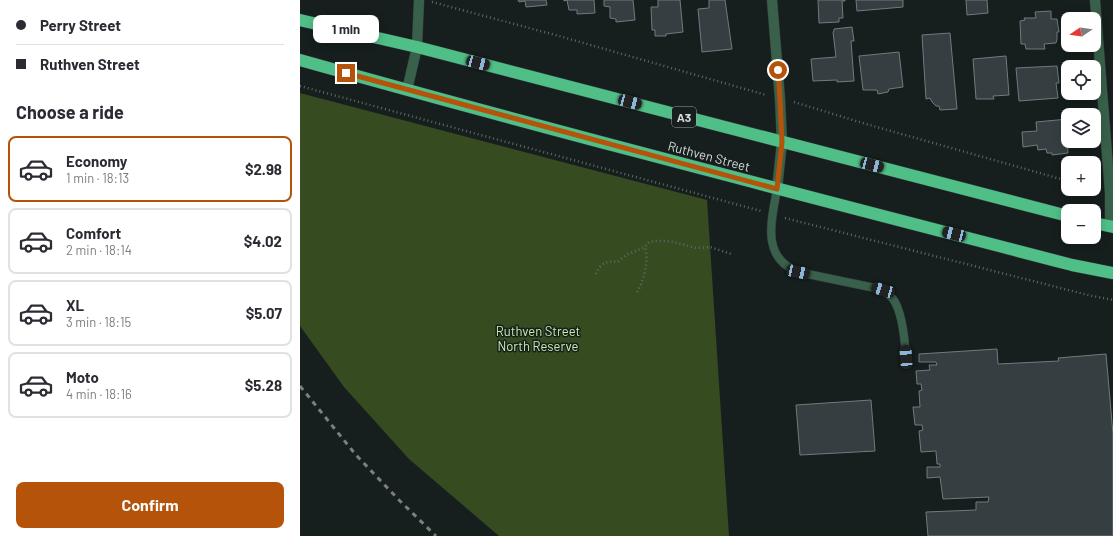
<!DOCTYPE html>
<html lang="en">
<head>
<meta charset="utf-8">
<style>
	body { margin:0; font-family:Barlow,sans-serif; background:#f7f7f7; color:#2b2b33; height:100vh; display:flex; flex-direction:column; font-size:15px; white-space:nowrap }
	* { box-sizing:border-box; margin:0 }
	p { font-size:13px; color:#7c7c81 }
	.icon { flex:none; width:22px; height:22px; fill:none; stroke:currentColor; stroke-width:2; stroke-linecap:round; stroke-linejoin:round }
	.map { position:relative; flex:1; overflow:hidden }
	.sheet { display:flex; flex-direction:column; background:#fff; width:300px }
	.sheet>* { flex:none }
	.banner { display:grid; align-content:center; height:88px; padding:0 16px; background:#fff }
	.needle { width:26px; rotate:257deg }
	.tools { position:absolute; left:761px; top:12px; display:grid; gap:8px }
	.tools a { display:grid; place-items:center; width:40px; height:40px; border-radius:8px; background:#fff; box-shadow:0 2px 10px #0003; font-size:20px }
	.end { position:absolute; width:18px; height:18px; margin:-9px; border:5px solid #b45309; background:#fff; box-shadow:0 0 0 2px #fff }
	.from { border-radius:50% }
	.bubble { position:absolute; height:28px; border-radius:8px; background:#fff; box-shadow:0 2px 10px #0003; font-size:13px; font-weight:700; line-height:28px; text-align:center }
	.car { position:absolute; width:12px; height:24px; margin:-12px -6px; border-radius:5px; box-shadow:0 0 3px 1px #0007; background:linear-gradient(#222 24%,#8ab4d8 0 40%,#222 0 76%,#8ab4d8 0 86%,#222 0) }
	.banner b { display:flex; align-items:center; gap:14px; height:38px; font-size:15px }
	.banner b+b { border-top:1px solid #e1e1e2 }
	.banner i { width:10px; height:10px; background:#2b2b33 }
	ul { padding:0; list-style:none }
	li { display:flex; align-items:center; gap:12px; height:66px; margin:0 8px 6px; padding:0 8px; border:2px solid #e1e1e2; border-radius:8px }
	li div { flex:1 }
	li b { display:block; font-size:15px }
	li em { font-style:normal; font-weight:700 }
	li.on { border-color:#b45309 }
	li>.icon { width:36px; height:36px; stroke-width:1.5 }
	h2 { padding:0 16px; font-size:18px; line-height:48px }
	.primary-button { display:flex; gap:8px; margin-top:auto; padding:8px 16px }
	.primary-button a { flex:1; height:46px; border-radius:8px; background:#b45309; color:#fff; font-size:16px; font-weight:700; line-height:46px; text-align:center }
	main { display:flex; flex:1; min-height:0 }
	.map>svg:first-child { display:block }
</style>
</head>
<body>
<main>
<section class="sheet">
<div class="banner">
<b><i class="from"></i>Perry Street</b>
<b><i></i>Ruthven Street</b>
</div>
<h2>Choose a ride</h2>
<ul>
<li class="on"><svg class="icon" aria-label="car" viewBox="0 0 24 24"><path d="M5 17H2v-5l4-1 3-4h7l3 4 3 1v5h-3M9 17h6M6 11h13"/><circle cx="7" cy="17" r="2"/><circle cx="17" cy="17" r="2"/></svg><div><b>Economy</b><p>1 min · 18:13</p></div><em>$2.98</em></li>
<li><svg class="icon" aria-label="car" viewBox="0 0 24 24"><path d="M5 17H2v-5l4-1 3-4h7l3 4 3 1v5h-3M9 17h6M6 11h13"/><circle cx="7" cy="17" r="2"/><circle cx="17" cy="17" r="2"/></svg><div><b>Comfort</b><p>2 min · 18:14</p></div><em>$4.02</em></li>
<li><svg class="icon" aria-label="car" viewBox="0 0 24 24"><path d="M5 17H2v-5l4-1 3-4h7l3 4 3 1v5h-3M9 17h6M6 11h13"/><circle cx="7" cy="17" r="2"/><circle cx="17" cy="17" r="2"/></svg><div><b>XL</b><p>3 min · 18:15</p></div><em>$5.07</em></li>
<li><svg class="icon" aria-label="car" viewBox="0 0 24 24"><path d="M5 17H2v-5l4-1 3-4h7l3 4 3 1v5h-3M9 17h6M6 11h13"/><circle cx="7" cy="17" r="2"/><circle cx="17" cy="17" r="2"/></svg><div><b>Moto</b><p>4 min · 18:16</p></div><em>$5.28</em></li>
</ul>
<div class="primary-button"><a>Confirm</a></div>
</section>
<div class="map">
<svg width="813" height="536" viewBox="0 0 813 536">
	<rect width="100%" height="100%" fill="#161f1e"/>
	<!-- forest -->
	<path fill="#374b21" d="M0,93L407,200L429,536H199L109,459L44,387L0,326Z"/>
	<!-- building -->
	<path fill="#353f42" stroke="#707b7e" d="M218,0H246L247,5L226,7L225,1L219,2Z
		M264,0H294L295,13L277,14V10H269L267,0L264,1Z
		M304,0H333L335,20L316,22V19L310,18V7L304,6Z
		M358,0H380L383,32L366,34V36H355V30H352L351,7H358Z
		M409,0H425L432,49L402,52L398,9L409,8Z
		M518,0H545V1H542L543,18H539V22L519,23Z
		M556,0H603V7L557,11Z
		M666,0H687L688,13L667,15Z
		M751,11V19H757L759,32H757V39L756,43L744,44L745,49H726L725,44H721L720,21L725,20L724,18H736L735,12Z
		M552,27L554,41H551L554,81L537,82V80L513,81L511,59L536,57L533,32L534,31V29Z
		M650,33L657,109L640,110L639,106H636L632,102L630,98L626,99L622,35Z
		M599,52L603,87L589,89L588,92L578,94L577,90H563L559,56Z
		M706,56L709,95L693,96L694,99H676L673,59Z
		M757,66L759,83H756L758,98L719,101L716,68Z
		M768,119V134L767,135L768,153L752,155V153H747L746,149L738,150L737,145L723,147L722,132L737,131L736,122Z
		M697,349L698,364L759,361L758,358L806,354L813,434V536H628L626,512L676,510V502H688L689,497L643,499L640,477L627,478V467H640V464H637L636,451L621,452L619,431L623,430L622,425H615L613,407H620L619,391L622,390L621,384H617L616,371L630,370L629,365H637L636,362H619V354Z
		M571,400L575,451L500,455L496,405Z"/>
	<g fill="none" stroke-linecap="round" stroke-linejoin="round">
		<defs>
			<path id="lane" d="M477,189C472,219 460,257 498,272L575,288C582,290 588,293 593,299C602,311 605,342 606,357"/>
			<path id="street" d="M472,0L480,99L482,142L477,189
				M795,0L810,193V227
				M107,90L117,47L119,0"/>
			<path id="highway" d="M0,20L117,47L768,216
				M0,60C256,132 514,198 772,265L813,273
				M794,223L813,227"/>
		</defs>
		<!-- lane casing -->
		<use href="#lane" stroke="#313938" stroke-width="9"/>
		<!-- street casing -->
		<use href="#street" stroke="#313938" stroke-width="11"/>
		<!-- highway casing -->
		<use href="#highway" stroke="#313938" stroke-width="13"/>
		<!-- path -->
		<path stroke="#616968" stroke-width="2.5" stroke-dasharray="1 3" stroke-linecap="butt" d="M132,2L259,36L466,95
			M0,86L461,211
			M494,102L566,124L768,181
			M485,218L788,295L813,300
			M296,274C301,262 307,261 318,262L326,255L345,247
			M337,292C344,281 349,260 345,247L349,242L354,241H370L396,248L410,247L431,254"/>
		<!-- lane -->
		<use href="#lane" stroke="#38604a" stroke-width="8"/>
		<!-- street -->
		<use href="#street" stroke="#38604a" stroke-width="10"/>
		<!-- highway -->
		<use href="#highway" stroke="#50bf87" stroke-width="12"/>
		<!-- rail -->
		<path stroke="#79807f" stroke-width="3" stroke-dasharray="5 5" stroke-linecap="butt" d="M0,386L56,455L100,501L136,536"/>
	</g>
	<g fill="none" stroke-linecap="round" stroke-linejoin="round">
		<!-- route -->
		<path stroke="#b45309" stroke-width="5" d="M46,73L477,189L482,142L480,99L478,70"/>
	</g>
	<g text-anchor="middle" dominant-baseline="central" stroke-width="3" stroke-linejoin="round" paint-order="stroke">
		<!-- shield labels -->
		<rect fill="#161f1e" stroke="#9ca3a2" stroke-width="1" x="372" y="107" width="24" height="20" rx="3"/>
		<g font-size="12" font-weight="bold" fill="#d6dcdb">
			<text x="384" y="117">A3</text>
		</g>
		<!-- street labels -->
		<g font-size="13" fill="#d6dcdb" stroke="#161f1e">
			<text transform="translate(409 156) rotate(15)">Ruthven Street</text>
		</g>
		<!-- park labels -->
		<g font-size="13" fill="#c9eda6" stroke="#161f1e">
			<text x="238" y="331">Ruthven Street<tspan x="238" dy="15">North Reserve</tspan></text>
		</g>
	</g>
</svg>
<div class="tools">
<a><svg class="needle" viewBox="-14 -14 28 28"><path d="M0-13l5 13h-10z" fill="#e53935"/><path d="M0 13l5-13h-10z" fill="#7c7c81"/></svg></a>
<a><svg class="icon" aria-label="locate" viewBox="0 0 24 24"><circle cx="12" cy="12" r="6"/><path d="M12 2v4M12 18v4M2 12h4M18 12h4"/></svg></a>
<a><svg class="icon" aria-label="layers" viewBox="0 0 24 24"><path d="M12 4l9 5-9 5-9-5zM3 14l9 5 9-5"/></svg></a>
<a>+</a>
<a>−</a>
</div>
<i class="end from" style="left:478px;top:70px"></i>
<i class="end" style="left:46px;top:73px"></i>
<div class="bubble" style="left:13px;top:15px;width:66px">1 min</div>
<i class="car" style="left:178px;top:63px;rotate:105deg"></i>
<i class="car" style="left:330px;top:102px;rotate:105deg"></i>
<i class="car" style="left:572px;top:165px;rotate:105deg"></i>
<i class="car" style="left:654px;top:234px;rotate:284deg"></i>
<i class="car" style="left:498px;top:272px;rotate:102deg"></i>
<i class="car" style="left:583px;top:290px;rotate:286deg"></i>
<i class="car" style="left:606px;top:357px;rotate:356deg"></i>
</div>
</main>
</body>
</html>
